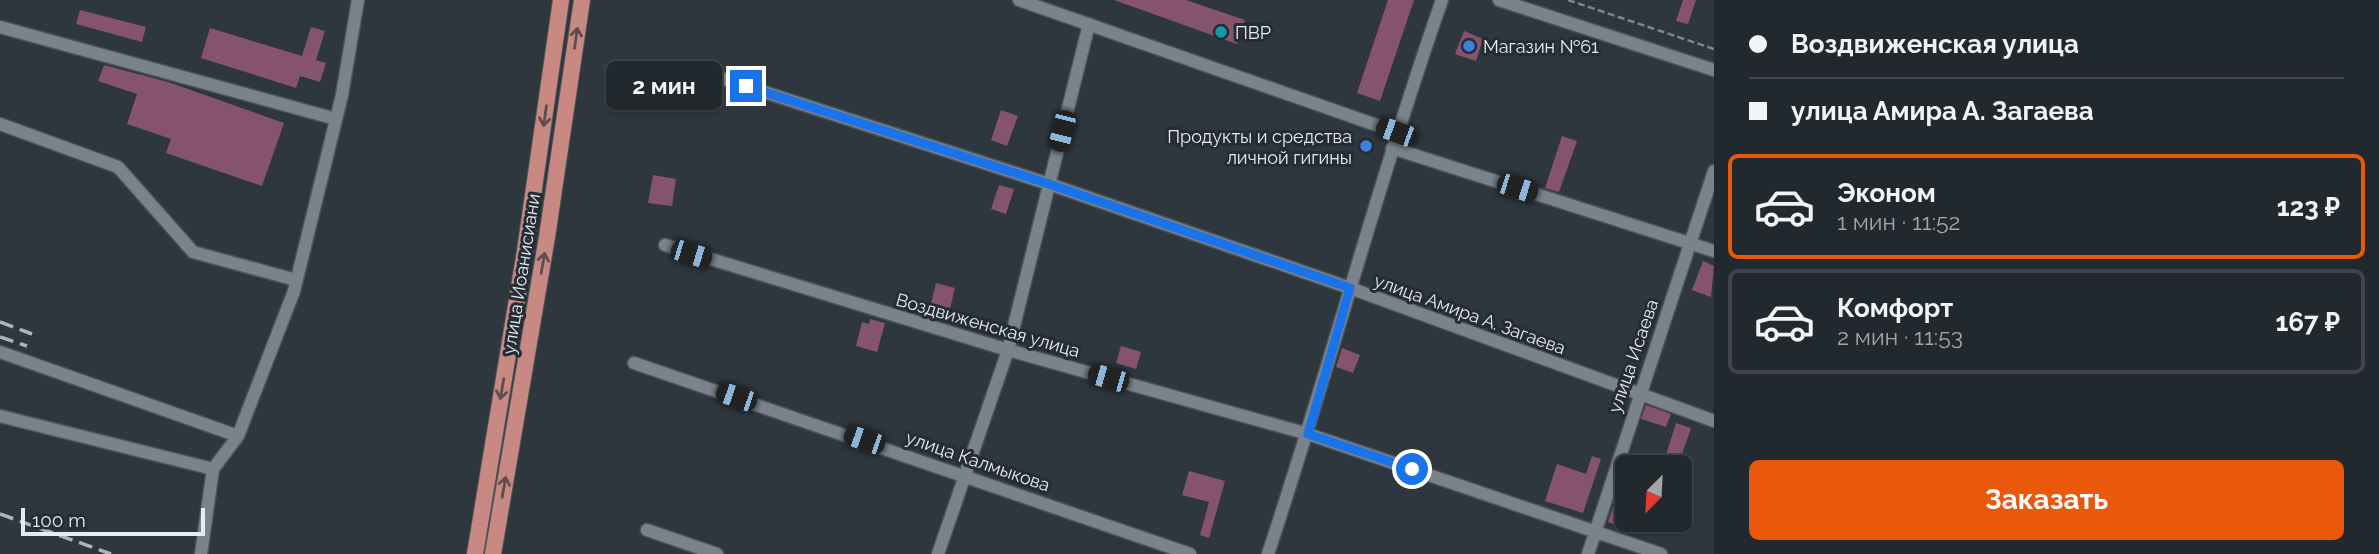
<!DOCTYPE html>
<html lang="ru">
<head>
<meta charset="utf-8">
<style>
	body { margin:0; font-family:Raleway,sans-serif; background:#2a3136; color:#f1f3f6; height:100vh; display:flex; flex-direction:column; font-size:26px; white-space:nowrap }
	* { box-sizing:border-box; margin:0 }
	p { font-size:23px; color:#a2a6aa }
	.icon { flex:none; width:38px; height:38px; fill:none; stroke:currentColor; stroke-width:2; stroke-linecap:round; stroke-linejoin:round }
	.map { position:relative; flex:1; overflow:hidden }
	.drawer { display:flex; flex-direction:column; background:#22292e; width:665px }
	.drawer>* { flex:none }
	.top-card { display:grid; align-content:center; height:154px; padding:0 35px; background:#22292e }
	.needle { width:46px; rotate:204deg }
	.buttons { position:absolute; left:1615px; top:455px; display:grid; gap:14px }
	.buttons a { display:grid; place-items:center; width:77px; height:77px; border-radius:10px; background:#22292e; box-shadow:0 2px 5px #0004,0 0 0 2px #3f454a; font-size:35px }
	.scale { position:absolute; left:21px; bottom:18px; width:184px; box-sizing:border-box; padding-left:7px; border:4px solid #e6ebf0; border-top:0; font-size:19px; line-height:24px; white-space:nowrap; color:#e6ebf0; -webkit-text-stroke:5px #252c33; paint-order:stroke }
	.end { position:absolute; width:32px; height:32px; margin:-16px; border:9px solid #1a73e8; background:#fff; box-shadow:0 0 0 4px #fff }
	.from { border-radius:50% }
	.bubble { position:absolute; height:49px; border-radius:10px; background:#22292e; box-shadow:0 2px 5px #0004,0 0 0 2px #3f454a; font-size:23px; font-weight:700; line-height:49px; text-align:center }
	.car { position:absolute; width:21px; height:42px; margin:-21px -10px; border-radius:9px; box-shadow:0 0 5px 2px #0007; background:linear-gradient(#222 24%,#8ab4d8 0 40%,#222 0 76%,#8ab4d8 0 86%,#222 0) }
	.top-card b { display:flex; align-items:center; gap:24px; height:66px; font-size:26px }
	.top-card b+b { border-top:2px solid #3f454a }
	.top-card i { width:18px; height:18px; background:#f1f3f6 }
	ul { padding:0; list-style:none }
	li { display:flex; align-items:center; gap:21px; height:105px; margin:0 14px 10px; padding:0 21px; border:4px solid #3f454a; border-radius:10px }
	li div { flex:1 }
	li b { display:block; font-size:26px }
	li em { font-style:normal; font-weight:700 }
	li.active { border-color:#ea580c }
	li>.icon { width:63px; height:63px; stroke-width:1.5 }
	.primary-button { display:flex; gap:14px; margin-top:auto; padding:14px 35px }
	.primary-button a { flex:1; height:80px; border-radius:10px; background:#ea580c; color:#fff; font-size:28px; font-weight:700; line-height:80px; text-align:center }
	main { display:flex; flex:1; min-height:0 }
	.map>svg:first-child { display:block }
</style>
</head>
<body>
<main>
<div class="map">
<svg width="1714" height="554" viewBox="0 0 1714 554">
	<rect width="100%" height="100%" fill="#2e373e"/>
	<!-- building -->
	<path fill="#86536c" d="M1114,0H1186L1245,20L1237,44Z
		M1388,0H1414L1380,101L1357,93Z
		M1683,0H1696L1688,24L1676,21Z
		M80,10L146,27L142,42L76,24Z
		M311,27L325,31L316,60L326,63L320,82L300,76L296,88L201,58L210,28L302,56Z
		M1464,31L1483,39L1476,61L1455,54Z
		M104,65L168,82L284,123L262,186L166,153L171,139L127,124L137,94L98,81Z
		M1001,110L1018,116L1007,146L991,140Z
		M1562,136L1577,141L1559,192L1545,188Z
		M653,175L676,179L672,206L648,203Z
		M999,185L1014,189L1006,214L991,209Z
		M1703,261L1714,266L1711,297L1692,290Z
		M936,283L955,288L949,313L930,308Z
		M870,319L885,323L877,352L856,346L862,322L869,324Z
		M1121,346L1141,352L1136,369L1116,363Z
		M1342,348L1360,355L1353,373L1336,367Z
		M1646,405L1671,414L1666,427L1641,419Z
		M1676,423L1691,428L1680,460L1666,455Z
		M1592,456L1601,459L1583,513L1545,501L1557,464L1586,474Z
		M1189,471L1225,481L1209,538L1200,535L1209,502L1182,495Z
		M1620,485L1628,488V520H1639L1634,532L1608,522Z"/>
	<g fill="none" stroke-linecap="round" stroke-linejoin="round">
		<defs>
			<path id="minor" d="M1019,0L1396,132
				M1499,0L1714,70
				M0,27L336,119
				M696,70L1049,184L1350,288L1714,421
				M0,124L118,167L193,252L296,280
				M1392,148L1714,251
				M665,245L1008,350L1308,434L1661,554
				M0,352L238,436
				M634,363L1190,554
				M0,416L213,469
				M647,530L717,554
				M201,554L213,469L238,436L294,291L342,95L358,0
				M938,554L1008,350L1089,24
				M1268,554C1329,370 1378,183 1442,0
				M1588,554L1714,171"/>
			<path id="major" d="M475,554L525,251L561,0
				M493,554L547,237L582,0"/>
		</defs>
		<!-- minor casing -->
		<use href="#minor" stroke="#4c5359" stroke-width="15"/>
		<!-- major casing -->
		<use href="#major" stroke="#4c5359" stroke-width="18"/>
		<!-- path -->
		<path stroke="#7f868c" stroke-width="2.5" stroke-dasharray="7 3.5" stroke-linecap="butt" d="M1568,0L1714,49"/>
		<!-- minor -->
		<use href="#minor" stroke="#7a838b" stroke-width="12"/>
		<!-- major -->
		<use href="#major" stroke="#c98983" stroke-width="16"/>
		<!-- rail -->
		<path stroke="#aeb4b9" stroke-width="3.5" stroke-dasharray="14 7" stroke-linecap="butt" d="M0,322L32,334
			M0,337L27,346
			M0,514L111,554"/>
	</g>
	<!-- one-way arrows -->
	<defs><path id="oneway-shaft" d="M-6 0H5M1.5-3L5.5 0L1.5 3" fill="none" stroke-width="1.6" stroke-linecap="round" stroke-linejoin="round" transform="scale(1.75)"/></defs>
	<g stroke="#5e4d4f">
		<use href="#oneway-shaft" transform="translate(576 38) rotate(-82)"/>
		<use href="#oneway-shaft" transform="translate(545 116) rotate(98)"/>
		<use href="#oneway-shaft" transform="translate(543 263) rotate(-80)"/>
		<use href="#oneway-shaft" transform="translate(502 389) rotate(100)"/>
		<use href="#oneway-shaft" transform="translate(504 487) rotate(-80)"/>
	</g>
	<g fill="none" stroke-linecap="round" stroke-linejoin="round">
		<!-- route -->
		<path stroke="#1a73e8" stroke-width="9" d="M746,86L1049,184L1350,288L1308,434L1412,469"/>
	</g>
	<!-- markers -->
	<circle fill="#0f9aa8" stroke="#252c33" stroke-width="2.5" cx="1221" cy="32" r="7"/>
	<g fill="#3f7fe0" stroke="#252c33" stroke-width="2.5">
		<circle cx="1469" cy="46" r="7"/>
		<circle cx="1366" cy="146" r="7"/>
	</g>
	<g text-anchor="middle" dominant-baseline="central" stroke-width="6" stroke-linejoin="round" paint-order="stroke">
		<!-- poi labels -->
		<g font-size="18" fill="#e6ebf0" stroke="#252c33" text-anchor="start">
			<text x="1235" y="32">ПВР</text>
			<text x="1483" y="46">Магазин №61</text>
			<text x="1352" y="136" text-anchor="end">Продукты и средства<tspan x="1352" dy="21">личной гигины</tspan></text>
		</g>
		<!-- street labels -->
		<g font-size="18" fill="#e6ebf0" stroke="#252c33">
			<text transform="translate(521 274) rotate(-81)">улица Иоанисиани</text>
			<text transform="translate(1470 314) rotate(20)">улица Амира А. Загаева</text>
			<text transform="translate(988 325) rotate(16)">Воздвиженская улица</text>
			<text transform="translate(1633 356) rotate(-71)">улица Исаева</text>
			<text transform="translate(978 461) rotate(19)">улица Калмыкова</text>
		</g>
	</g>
</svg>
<div class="buttons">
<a><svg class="needle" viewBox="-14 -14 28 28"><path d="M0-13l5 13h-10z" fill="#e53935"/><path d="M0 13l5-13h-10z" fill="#a2a6aa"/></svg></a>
</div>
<div class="scale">100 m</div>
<i class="end from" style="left:1412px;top:469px"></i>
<i class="end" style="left:746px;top:86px"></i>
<div class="bubble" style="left:606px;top:61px;width:116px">2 мин</div>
<i class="car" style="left:1062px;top:131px;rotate:194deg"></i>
<i class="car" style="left:1396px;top:132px;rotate:290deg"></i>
<i class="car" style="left:1517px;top:188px;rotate:108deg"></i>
<i class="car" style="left:691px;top:254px;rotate:107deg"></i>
<i class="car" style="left:1108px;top:378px;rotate:286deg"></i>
<i class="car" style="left:736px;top:397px;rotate:289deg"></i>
<i class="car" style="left:864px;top:440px;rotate:289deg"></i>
</div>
<section class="drawer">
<div class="top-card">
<b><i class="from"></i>Воздвиженская улица</b>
<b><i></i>улица Амира А. Загаева</b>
</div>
<ul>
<li class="active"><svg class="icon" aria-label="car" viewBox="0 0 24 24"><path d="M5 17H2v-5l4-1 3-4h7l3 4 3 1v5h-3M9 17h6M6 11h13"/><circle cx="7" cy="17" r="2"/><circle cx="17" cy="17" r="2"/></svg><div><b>Эконом</b><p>1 мин · 11:52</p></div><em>123 ₽</em></li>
<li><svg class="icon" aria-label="car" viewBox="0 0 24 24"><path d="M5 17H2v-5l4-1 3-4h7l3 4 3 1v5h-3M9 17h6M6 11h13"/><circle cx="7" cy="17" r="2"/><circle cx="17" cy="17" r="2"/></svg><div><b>Комфорт</b><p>2 мин · 11:53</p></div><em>167 ₽</em></li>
</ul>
<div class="primary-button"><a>Заказать</a></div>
</section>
</main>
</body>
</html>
